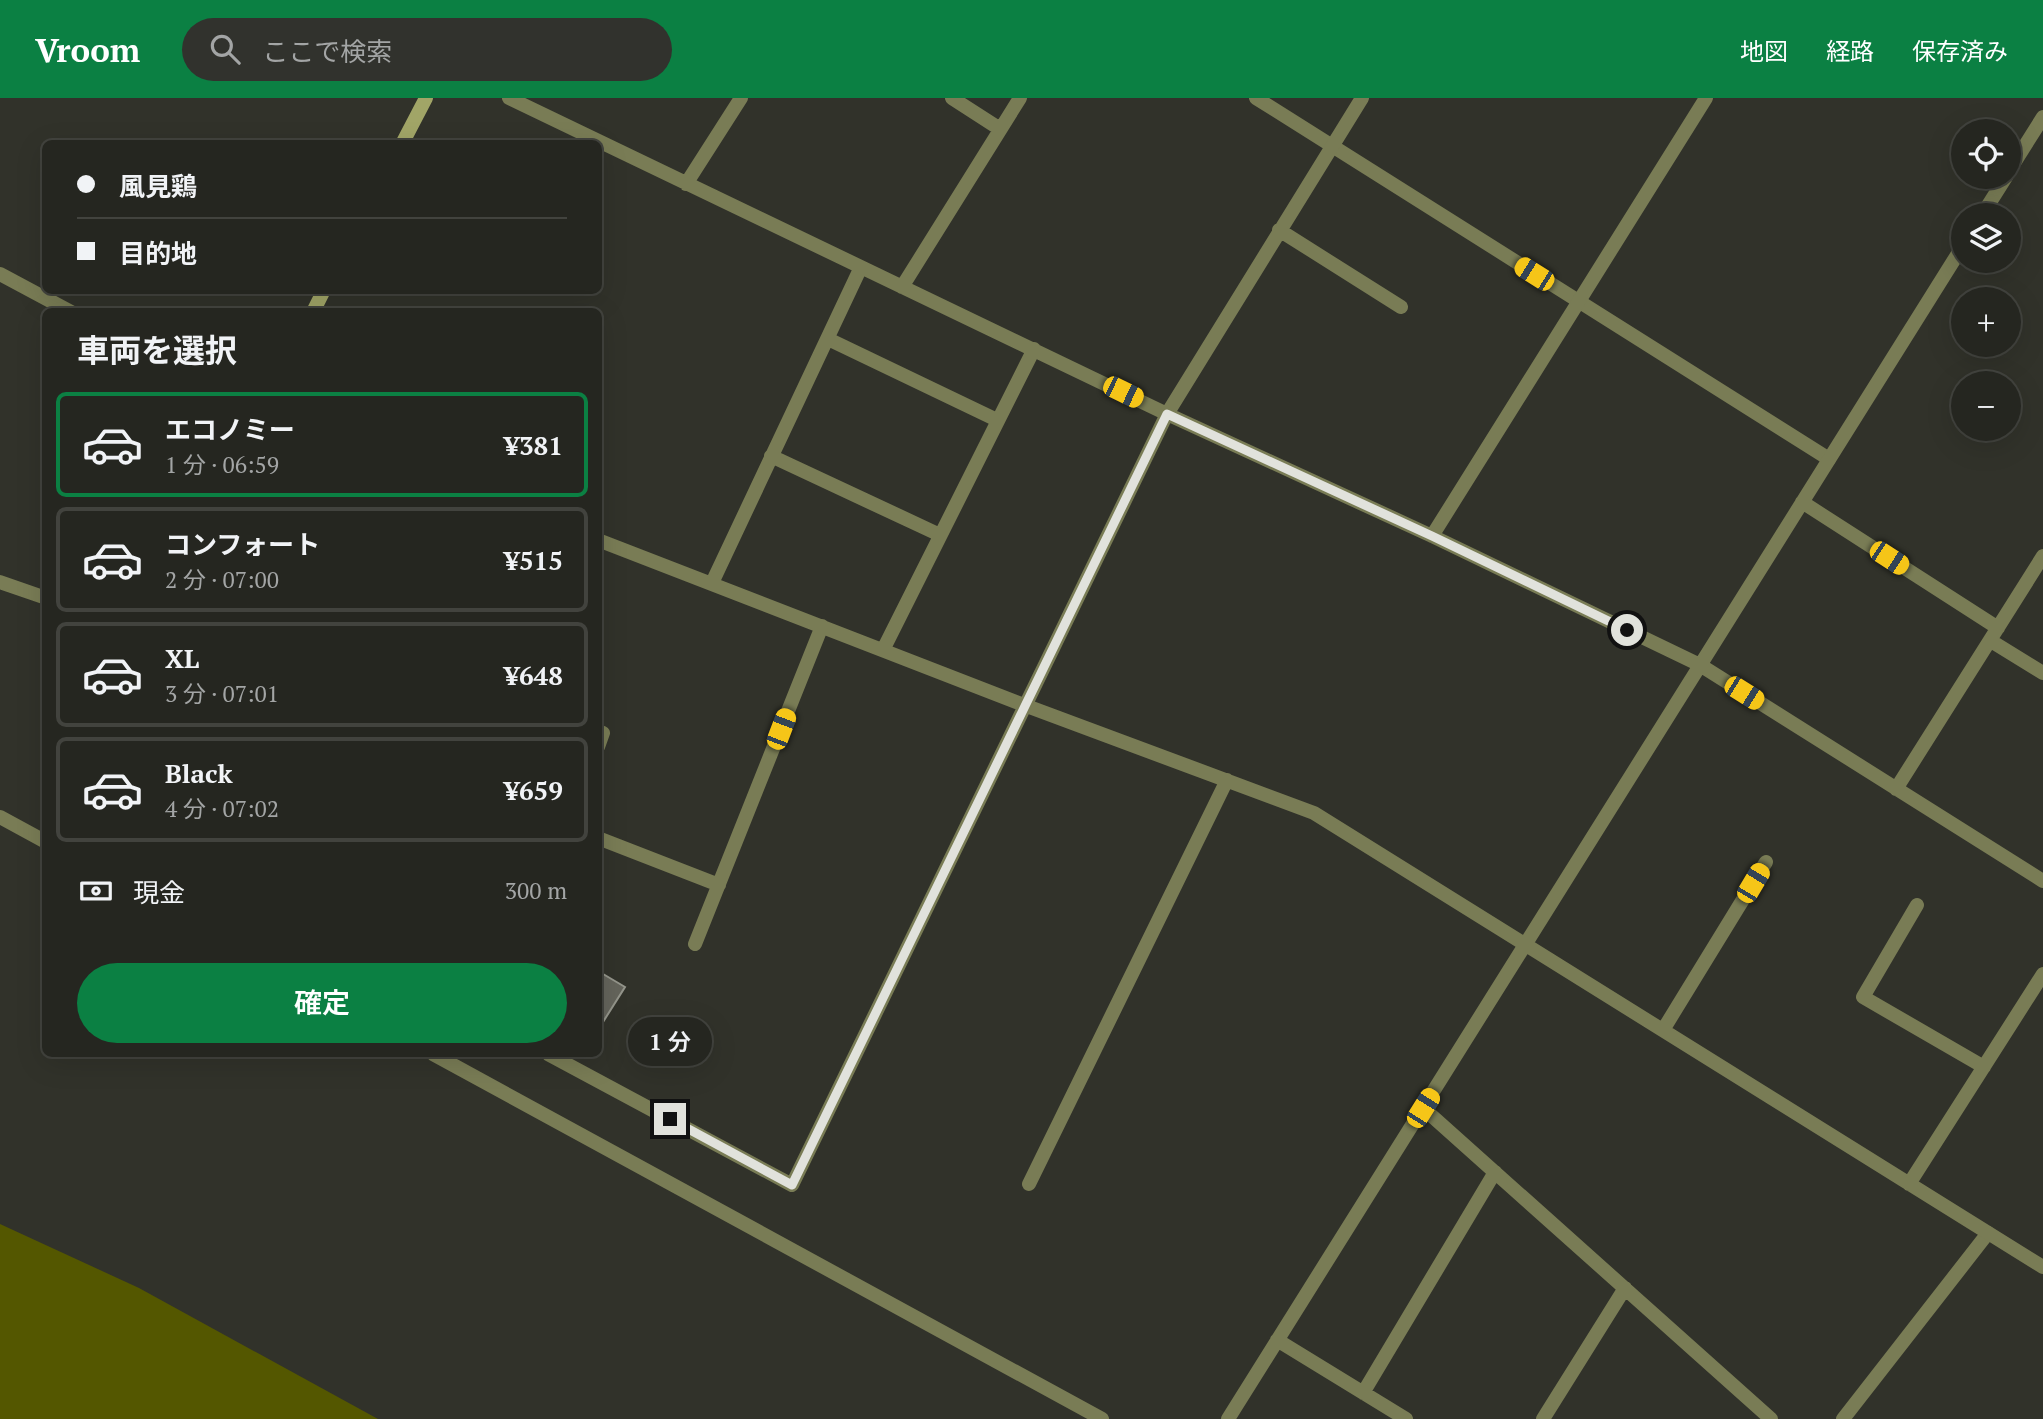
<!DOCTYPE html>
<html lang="ja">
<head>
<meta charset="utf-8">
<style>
	body { margin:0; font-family:"PT Serif","Noto Sans JP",serif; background:#31322d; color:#f1f3f6; height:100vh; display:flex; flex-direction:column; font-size:26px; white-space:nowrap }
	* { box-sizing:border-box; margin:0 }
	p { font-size:23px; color:#a3a5a5 }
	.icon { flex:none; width:38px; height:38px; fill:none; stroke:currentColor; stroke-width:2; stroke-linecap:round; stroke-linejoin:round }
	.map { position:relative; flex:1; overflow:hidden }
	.sheet { position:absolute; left:42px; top:210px; width:560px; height:749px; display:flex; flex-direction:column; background:#252620; border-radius:10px; box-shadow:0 7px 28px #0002,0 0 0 2px #42433e }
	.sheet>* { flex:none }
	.top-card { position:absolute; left:42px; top:42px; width:560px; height:154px; border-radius:10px; box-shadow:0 7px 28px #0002,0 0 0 2px #42433e; display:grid; align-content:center; height:154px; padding:0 35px; background:#252620 }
	.fabs { position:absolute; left:1951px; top:21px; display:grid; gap:14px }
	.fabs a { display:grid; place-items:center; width:70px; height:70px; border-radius:50%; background:#252620; box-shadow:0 7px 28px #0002,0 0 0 2px #42433e; font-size:35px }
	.end { position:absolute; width:32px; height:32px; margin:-16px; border:9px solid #e1e2dc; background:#111; box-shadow:0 0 0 4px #111 }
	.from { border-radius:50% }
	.bubble { position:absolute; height:49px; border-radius:24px; background:#252620; box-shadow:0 7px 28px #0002,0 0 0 2px #42433e; font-size:23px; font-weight:600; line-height:49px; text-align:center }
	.car { position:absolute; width:21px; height:42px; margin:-21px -10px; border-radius:9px; box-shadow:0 0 5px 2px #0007; background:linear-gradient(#f5c518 24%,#345 0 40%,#f5c518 0 76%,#345 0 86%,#f5c518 0) }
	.top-card b { display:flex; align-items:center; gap:24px; height:66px; font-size:26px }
	.top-card b+b { border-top:2px solid #42433e }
	.top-card i { width:18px; height:18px; background:#f1f3f6 }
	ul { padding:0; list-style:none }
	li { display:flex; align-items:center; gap:21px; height:105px; margin:0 14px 10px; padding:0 21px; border:4px solid #42433e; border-radius:10px }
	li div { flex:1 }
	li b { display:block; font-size:26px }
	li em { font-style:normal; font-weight:600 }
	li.current { border-color:#0b8043 }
	li>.icon { width:63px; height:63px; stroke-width:1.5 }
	h2 { padding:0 35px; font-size:32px; line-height:84px }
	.pay { display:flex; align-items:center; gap:18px; height:77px; padding:0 35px; font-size:26px }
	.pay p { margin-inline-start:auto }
	.primary-button { display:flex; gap:14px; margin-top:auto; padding:14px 35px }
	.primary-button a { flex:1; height:80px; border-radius:42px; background:#0b8043; color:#fff; font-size:28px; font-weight:600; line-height:80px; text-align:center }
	header { display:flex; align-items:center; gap:42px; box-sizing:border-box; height:98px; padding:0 35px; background:#0b8043; color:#fff }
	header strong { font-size:33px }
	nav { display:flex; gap:38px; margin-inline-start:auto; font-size:24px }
	.search { width:490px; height:63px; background:#31322d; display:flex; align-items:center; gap:18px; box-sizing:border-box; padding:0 24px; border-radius:38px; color:#a3a5a5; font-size:26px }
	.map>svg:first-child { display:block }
</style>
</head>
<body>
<header>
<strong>Vroom</strong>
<div class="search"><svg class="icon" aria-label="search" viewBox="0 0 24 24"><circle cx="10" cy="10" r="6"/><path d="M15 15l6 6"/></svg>ここで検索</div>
<nav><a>地図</a><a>経路</a><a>保存済み</a></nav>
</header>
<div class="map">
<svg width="2043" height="1321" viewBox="0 0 2043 1321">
	<rect width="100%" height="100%" fill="#31322a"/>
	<!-- water -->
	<path fill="#545700" d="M0,1126L139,1190L378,1321H0Z"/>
	<!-- building -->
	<path fill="#64645b" stroke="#94958b" stroke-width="2" d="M598,873L625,889L598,932Z"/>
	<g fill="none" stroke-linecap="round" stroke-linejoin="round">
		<!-- lane -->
		<path stroke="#797c55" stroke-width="14" d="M1256,0L1829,361
			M1843,1321L1988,1135"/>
		<!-- street -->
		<path stroke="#797c55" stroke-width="14" d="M509,0L1167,316L1432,438L1700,567L2043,783
			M952,0L1000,31
			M2009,73L2043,19
			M686,86L741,0
			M1982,117L2006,79
			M1279,132L1401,209
			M0,176L71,214
			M902,189L1020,0
			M828,241L997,322
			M771,358L940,437
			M1802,404L1998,530
			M1432,438L1706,0
			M598,442L1024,607L1314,715L2043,1169
			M0,484L46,500
			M712,485L861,169
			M1991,543L2043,575
			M883,552L1034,251
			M598,633L603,635L598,649
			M1896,691L2043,458
			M0,719L46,744
			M598,740L719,787
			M1917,807L1863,899L1984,969
			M695,846L822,528
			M1663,932L1766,764
			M433,956L1102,1321
			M548,956L792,1087L1167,316L1362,0
			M1423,1010L1771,1321
			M1029,1086L1227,682
			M1909,1086L2043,876
			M1277,1242L1406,1321
			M1363,1295L1495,1074
			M1228,1321L1964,146
			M1543,1321L1625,1190"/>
		<!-- secondary -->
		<path stroke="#a1a567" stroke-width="14" d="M402,46L426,0
			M313,214L324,192"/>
	</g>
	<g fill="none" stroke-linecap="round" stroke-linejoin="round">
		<!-- route -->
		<path stroke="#e1e2dc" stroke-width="9" d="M670,1021L792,1087L1167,316L1432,438L1627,532"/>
	</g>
</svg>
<div class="fabs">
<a><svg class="icon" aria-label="locate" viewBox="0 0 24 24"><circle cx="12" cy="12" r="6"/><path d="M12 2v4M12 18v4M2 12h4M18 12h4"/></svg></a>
<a><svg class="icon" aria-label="layers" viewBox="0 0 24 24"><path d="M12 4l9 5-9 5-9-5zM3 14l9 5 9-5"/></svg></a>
<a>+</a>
<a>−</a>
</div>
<i class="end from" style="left:1627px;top:532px"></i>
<i class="end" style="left:670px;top:1021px"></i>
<div class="bubble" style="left:628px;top:919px;width:84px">1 分</div>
<i class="car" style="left:1534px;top:176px;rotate:302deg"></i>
<i class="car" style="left:1123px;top:294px;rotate:116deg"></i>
<i class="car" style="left:1889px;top:460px;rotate:123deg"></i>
<i class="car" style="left:1744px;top:595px;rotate:122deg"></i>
<i class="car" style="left:781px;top:631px;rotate:21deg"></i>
<i class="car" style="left:1753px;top:785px;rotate:31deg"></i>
<i class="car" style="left:1423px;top:1010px;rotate:32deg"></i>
<div class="top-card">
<b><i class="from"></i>風見鶏</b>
<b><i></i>目的地</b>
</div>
<section class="sheet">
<h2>車両を選択</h2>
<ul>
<li class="current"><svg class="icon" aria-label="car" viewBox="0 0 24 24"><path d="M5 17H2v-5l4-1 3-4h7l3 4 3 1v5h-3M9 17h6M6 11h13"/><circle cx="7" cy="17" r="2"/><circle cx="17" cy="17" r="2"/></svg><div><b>エコノミー</b><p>1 分 · 06:59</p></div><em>¥381</em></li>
<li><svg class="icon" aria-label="car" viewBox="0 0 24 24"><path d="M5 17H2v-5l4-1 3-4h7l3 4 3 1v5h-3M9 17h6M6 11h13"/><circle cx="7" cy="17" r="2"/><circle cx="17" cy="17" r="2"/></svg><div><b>コンフォート</b><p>2 分 · 07:00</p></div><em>¥515</em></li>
<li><svg class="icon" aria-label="car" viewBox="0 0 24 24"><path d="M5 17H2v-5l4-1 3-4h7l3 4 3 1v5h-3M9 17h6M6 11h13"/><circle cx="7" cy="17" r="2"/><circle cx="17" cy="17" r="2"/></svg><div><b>XL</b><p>3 分 · 07:01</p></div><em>¥648</em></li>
<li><svg class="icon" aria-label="car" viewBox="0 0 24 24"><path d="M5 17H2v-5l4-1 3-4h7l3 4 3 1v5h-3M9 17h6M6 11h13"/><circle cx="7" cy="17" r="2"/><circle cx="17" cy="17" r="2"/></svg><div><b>Black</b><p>4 分 · 07:02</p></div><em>¥659</em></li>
</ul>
<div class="pay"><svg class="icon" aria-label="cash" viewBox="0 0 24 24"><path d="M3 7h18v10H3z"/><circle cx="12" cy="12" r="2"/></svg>現金<p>300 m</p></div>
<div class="primary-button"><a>確定</a></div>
</section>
</div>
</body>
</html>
